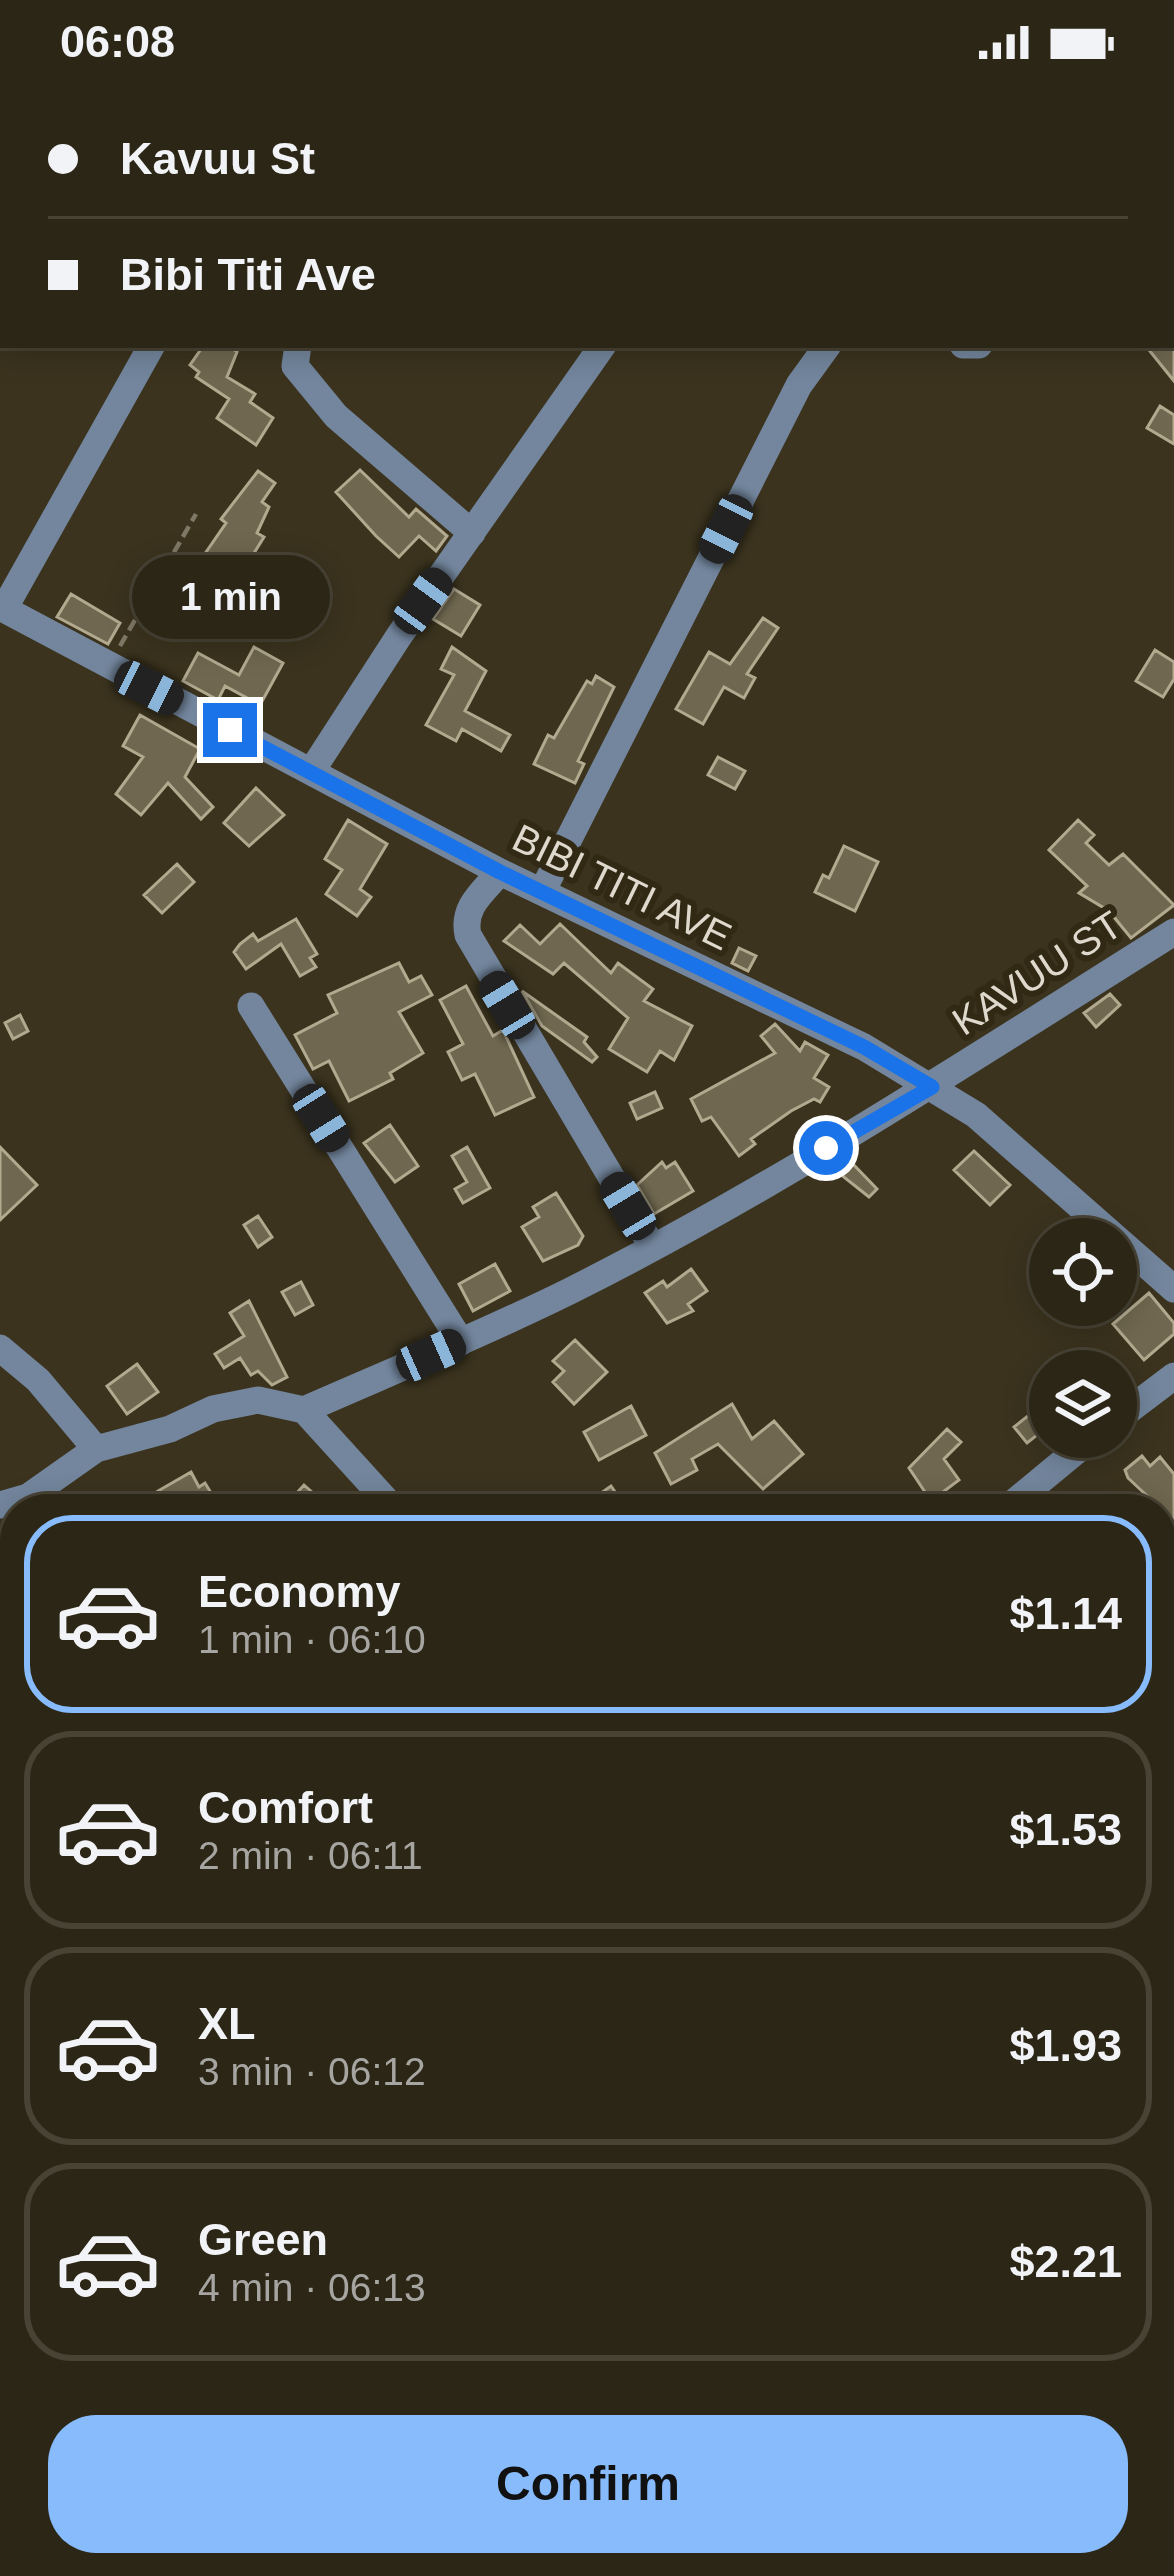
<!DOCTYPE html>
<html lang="en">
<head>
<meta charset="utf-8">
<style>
	body { margin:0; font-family:Arial,sans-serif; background:#383223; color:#f1f3f6; height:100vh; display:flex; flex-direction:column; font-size:45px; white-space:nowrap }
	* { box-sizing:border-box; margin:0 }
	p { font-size:39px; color:#a6a5a1 }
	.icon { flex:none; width:66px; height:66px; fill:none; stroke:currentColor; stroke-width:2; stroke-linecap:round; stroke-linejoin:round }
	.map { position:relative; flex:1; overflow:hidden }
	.sheet { position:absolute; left:0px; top:1410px; width:1176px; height:1083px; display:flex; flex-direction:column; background:#2c2616; border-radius:48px 48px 0 0; box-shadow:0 6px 30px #0003,0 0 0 3px #484335 }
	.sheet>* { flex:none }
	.hud { position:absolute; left:0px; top:0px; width:1176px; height:264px; box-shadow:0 6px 30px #0003,0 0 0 3px #484335; display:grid; align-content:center; height:264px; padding:0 48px; background:#2c2616 }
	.tools { position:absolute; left:1029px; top:1134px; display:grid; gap:24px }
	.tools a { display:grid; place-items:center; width:108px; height:108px; border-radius:50%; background:#2c2616; box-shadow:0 6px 30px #0003,0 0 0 3px #484335; font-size:60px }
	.end { position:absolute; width:54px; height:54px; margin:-27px; border:15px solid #1a73e8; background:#fff; box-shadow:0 0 0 6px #fff }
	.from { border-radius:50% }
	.bubble { position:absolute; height:84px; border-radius:42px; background:#2c2616; box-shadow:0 6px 30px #0003,0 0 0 3px #484335; font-size:39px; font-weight:600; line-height:84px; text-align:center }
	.car { position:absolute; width:36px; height:72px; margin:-36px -18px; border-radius:15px; box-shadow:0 0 9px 3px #0007; background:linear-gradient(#222 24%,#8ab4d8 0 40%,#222 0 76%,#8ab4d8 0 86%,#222 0) }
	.hud b { display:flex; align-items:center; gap:42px; height:114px; font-size:45px }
	.hud b+b { border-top:3px solid #484335 }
	.hud i { width:30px; height:30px; background:#f1f3f6 }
	ul { padding:21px 0 0; list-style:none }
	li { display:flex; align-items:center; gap:36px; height:198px; margin:0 24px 18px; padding:0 24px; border:6px solid #484335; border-radius:48px }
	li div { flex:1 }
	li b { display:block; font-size:45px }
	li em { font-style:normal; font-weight:600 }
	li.selected { border-color:#87bbfb }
	li>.icon { width:108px; height:108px; stroke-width:1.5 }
	.action { display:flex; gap:24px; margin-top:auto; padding:24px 48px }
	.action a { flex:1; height:138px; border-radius:48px; background:#87bbfb; color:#111; font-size:48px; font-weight:600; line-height:138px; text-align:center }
	.status { display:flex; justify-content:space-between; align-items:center; height:84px; padding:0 60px; background:#2c2616; direction:ltr }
	.status svg { height:33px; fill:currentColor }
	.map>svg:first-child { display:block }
</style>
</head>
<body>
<div class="status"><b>06:08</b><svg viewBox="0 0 49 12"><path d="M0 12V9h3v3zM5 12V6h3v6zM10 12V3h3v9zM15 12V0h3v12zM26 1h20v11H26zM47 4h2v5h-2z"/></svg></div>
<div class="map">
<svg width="1174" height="2492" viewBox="0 0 1174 2492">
	<rect width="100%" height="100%" fill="#3b331e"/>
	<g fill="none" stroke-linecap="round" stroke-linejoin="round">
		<!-- stream -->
		<path stroke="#647f9d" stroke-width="6" d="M1161,2049L1174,2054"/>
		<!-- river -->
		<path stroke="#2f5889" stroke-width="39" d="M0,2242L15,2250
			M0,2472L15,2473
			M70,2478L115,2492"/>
	</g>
	<!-- building -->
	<path fill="#6f674f" stroke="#b2a98f" stroke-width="3" d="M204,261H228L237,268L227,293L255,310L250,318L273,334L256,361L217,334L229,315L196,293L199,288L190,281Z
		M1145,261H1174V297Z
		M1160,322L1174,331V360L1147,344Z
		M360,386L409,433L416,425L447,452L436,467L419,452L399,473L376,452L336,408Z
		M258,387L275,399L262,418L269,423L257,449L264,453L225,516L198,500L200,495L191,490L226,439L221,435Z
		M454,505L480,521L461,552L433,535Z
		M71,510L120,539L108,560L57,533Z
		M763,534L778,544L747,590L755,594L744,614L724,603L703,640L676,625L709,568L730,580Z
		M254,563L283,579L260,621L225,602L218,616L183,597L198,569L239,591Z
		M452,563L486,587L465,627L510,651L501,667L462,645L456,657L426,641L454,591L441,585Z
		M1155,566L1174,578V595L1163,613L1136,597Z
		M596,592L614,603L578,677L584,680L575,699L534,680L548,651L554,654L587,597L592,600Z
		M140,631L200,665L185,693L213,723L201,735L168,699L141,731L116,710L143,673L123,662Z
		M718,673L745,687L735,705L708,691Z
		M256,704L284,731L249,762L224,739Z
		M348,736L387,760L360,805L371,813L357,832L326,810L342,786L325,775Z
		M1078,736L1094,751L1086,759L1109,781L1123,770L1174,821L1131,854L1109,827L1079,809L1087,802L1049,766Z
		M844,762L878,778L855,827L815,808L823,791L829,794Z
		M177,780L194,798L162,829L144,811Z
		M296,835L317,870L310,874L316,883L300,892L281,860L246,885L234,868L240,860L253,850L258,857Z
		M560,840L611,889L618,879L653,905L644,917L692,942L674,976L660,967L647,988L609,965L628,934L564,879L553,890L504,857L520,841L540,860Z
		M739,864L756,872L748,887L732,879Z
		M399,879L409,898L421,892L432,911L399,928L423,969L390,989L393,995L349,1017L329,977L313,985L295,951L337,929L328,911Z
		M466,902L493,952L503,946L534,1013L495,1031L475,990L462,996L448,968L463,960L440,916Z
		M522,907L587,953L584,958L597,973L592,978L542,942Z
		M1110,910L1120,921L1096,943L1084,929Z
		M20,931L28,947L13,955L5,939Z
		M775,940L800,967L805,958L828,971L814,994L829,1003L820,1018L814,1015L791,1027L751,1055L755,1060L739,1072L711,1033L702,1037L691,1015L775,969L761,952Z
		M655,1008L662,1024L637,1035L630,1019Z
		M390,1041L418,1082L395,1098L364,1059Z
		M0,1063L37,1101L0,1136Z
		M467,1063L490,1104L463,1119L455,1105L467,1098L452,1072Z
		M974,1067L1010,1101L990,1121L954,1086Z
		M662,1078L666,1084L675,1078L693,1107L654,1130L637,1101Z
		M852,1079L877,1105L869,1113L840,1090Z
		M556,1109L583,1152L578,1161L543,1177L522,1143L539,1133L533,1123Z
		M258,1132L272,1153L258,1163L244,1141Z
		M495,1180L510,1207L473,1227L459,1200Z
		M691,1185L707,1207L688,1220L693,1227L667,1239L645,1209L663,1197L667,1203Z
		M301,1198L313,1221L295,1231L282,1208Z
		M1149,1209L1174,1239V1250L1144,1276L1113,1240Z
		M249,1217L287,1293L272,1301L258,1287L251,1291L240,1274L224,1284L215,1270L244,1252L230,1229Z
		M575,1256L607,1288L574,1320L553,1298L564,1287L553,1277Z
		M137,1280L158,1308L127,1330L107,1302Z
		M732,1320L752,1355L774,1337L803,1370L763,1405L718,1360L692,1375L697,1386L671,1400L655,1369Z
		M1043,1320L1050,1341L1027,1359L1014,1343Z
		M631,1322L646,1351L599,1376L584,1348Z
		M947,1345L961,1358L944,1375L959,1396L931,1417L909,1384Z
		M1142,1372L1150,1382L1160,1373L1174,1390V1437L1128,1394L1125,1386Z
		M191,1388L199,1403L205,1399L221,1425H169L158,1407Z
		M304,1401L331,1425H282Z
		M611,1402L627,1425H578Z"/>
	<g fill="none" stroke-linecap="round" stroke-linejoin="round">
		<!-- path -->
		<path stroke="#7f7866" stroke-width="4.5" stroke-dasharray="12 6" stroke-linecap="butt" d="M935,0L937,3
			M120,562L196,430"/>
		<!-- minor -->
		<path stroke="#73869d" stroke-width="27" d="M523,0L525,3
			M241,3L242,0
			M488,3L490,0
			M876,3L879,0
			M1173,7L1174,5
			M298,261L295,282L336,332L472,449
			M963,261H979
			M0,523L500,788L864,963L976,1031L1174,1205
			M4,525L152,261
			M311,688L399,552L603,261
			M500,788C482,809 462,823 468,851L652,1162
			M542,808L799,301L828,261
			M251,922L461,1258
			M0,1264L38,1296L96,1365
			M304,1326C393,1287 483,1250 570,1207C780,1102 976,972 1174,848
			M1116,1336L1174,1292
			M0,1421L28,1413L96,1365L170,1345L213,1325L258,1316L304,1326L394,1425
			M1006,1425L1093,1353
			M0,1906L15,1921
			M0,2186L15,2188
			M1161,2337L1174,2318
			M406,2492L409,2478
			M1054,2492L1064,2478"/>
	</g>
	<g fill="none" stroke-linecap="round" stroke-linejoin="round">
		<!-- route -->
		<path stroke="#1a73e8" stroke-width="15" d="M230,646L500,788L864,963L932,1003L826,1064"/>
	</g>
	<g text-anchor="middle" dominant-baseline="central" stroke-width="12" stroke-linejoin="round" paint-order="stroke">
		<!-- street labels -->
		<g font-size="39" fill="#ded9cc" stroke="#312914">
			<text transform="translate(622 803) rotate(26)">BIBI TITI AVE</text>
			<text transform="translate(1037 889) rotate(-33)">KAVUU ST</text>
		</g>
	</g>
</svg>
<div class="tools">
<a><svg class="icon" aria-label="locate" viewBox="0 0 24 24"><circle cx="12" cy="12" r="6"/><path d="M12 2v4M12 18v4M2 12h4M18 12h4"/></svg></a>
<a><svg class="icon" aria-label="layers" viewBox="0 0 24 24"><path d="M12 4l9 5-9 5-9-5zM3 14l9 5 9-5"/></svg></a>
</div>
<i class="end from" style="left:826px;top:1064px"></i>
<i class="end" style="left:230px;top:646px"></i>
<div class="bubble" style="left:132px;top:471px;width:198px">1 min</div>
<i class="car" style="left:726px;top:445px;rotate:207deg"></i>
<i class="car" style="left:423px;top:517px;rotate:36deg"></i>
<i class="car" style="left:149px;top:604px;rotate:117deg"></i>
<i class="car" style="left:507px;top:921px;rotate:329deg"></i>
<i class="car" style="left:321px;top:1034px;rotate:148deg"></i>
<i class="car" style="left:628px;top:1122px;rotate:329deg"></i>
<i class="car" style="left:431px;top:1271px;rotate:66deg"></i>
<div class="hud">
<b><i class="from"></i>Kavuu St</b>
<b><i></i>Bibi Titi Ave</b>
</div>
<section class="sheet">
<ul>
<li class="selected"><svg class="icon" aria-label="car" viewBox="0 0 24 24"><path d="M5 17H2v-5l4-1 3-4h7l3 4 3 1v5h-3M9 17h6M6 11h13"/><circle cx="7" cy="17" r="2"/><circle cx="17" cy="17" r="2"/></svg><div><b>Economy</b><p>1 min · 06:10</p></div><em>$1.14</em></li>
<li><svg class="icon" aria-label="car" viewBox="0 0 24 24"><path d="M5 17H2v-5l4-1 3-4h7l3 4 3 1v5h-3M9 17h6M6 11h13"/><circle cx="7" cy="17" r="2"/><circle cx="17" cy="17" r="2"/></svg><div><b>Comfort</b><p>2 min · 06:11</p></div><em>$1.53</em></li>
<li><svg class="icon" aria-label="car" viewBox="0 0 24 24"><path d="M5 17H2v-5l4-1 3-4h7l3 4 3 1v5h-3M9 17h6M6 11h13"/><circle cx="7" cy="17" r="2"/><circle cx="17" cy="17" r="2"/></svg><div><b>XL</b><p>3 min · 06:12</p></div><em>$1.93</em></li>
<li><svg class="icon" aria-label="car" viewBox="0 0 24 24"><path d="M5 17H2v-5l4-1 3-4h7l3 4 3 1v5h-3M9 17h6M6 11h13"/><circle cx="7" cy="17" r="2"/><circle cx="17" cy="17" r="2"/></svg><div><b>Green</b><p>4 min · 06:13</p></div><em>$2.21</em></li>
</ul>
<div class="action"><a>Confirm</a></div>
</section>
</div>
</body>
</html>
